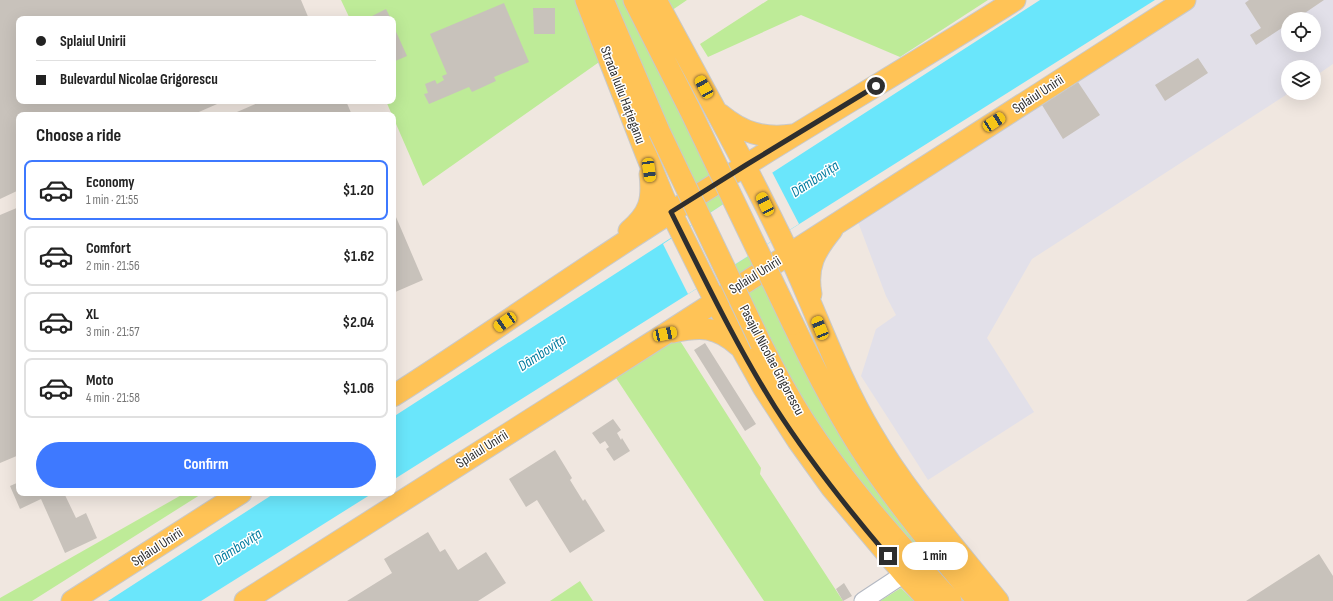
<!DOCTYPE html>
<html lang="en">
<head>
<meta charset="utf-8">
<style>
	body { margin:0; font-family:"Sofia Sans Condensed",sans-serif; background:#f2f2f2; color:#222; height:100vh; display:flex; flex-direction:column; font-size:15px; white-space:nowrap }
	* { box-sizing:border-box; margin:0 }
	p { font-size:13px; color:#767676 }
	.icon { flex:none; width:22px; height:22px; fill:none; stroke:currentColor; stroke-width:2; stroke-linecap:round; stroke-linejoin:round }
	.map { position:relative; flex:1; overflow:hidden }
	.details { position:absolute; left:16px; top:112px; width:380px; height:384px; display:flex; flex-direction:column; background:#fff; border-radius:8px; box-shadow:0 4px 16px #0002 }
	.details>* { flex:none }
	.guide { position:absolute; left:16px; top:16px; width:380px; height:88px; border-radius:8px; box-shadow:0 4px 16px #0002; display:grid; align-content:center; height:88px; padding:0 20px; background:#fff }
	.controls { position:absolute; left:1281px; top:12px; display:grid; gap:8px }
	.controls a { display:grid; place-items:center; width:40px; height:40px; border-radius:50%; background:#fff; box-shadow:0 4px 16px #0002; font-size:20px }
	.end { position:absolute; width:18px; height:18px; margin:-9px; border:5px solid #2e2e2e; background:#fff; box-shadow:0 0 0 2px #fff }
	.from { border-radius:50% }
	.bubble { position:absolute; height:28px; border-radius:14px; background:#fff; box-shadow:0 4px 16px #0002; font-size:13px; font-weight:700; line-height:28px; text-align:center }
	.car { position:absolute; width:12px; height:24px; margin:-12px -6px; border-radius:5px; box-shadow:0 0 3px 1px #0007; background:linear-gradient(#f5c518 24%,#345 0 40%,#f5c518 0 76%,#345 0 86%,#f5c518 0) }
	.guide b { display:flex; align-items:center; gap:14px; height:38px; font-size:15px }
	.guide b+b { border-top:1px solid #e0e0e0 }
	.guide i { width:10px; height:10px; background:#222 }
	ul { padding:0; list-style:none }
	li { display:flex; align-items:center; gap:12px; height:60px; margin:0 8px 6px; padding:0 12px; border:2px solid #e0e0e0; border-radius:8px }
	li div { flex:1 }
	li b { display:block; font-size:15px }
	li em { font-style:normal; font-weight:700 }
	li.current { border-color:#3e79ff }
	li>.icon { width:36px; height:36px; stroke-width:1.5 }
	h2 { padding:0 20px; font-size:18px; line-height:48px }
	.primary-button { display:flex; gap:8px; margin-top:auto; padding:8px 20px }
	.primary-button a { flex:1; height:46px; border-radius:24px; background:#3e79ff; color:#fff; font-size:16px; font-weight:700; line-height:46px; text-align:center }
	.map>svg:first-child { display:block }
</style>
</head>
<body>
<div class="map">
<svg width="1333" height="601" viewBox="0 0 1333 601">
	<rect width="100%" height="100%" fill="#f0e7e0"/>
	<!-- industrial -->
	<path fill="#e2e0e9" fill-rule="evenodd" d="M1194,0H1333V64L1314,77V67H1288L1289,93L1032,259L987,338L1034,412L928,480L861,376L876,329L896,315L886,296L858,222ZM1288,19H1314V45H1288Z"/>
	<!-- green -->
	<path fill="#beeb98" d="M341,0H687L643,30L771,290L972,601H959L887,521L797,394L750,303L629,41L423,186L393,117V115H392L386,101H393V19H350Z
		M768,0H988L900,57L801,15L708,57L700,44Z
		M677,336L761,468L760,474L843,601H764L616,378L617,374Z
		M185,493H203L32,601H0V598Z
		M580,581L593,601H550Z
		M901,588L914,601H880Z"/>
	<!-- water -->
	<path fill="#6ae6fb" d="M1040,0H1155L393,480V417Z
		M275,493H373L201,601H108Z"/>
	<!-- pier -->
	<path fill="#f0e7e0" d="M772,172L799,224L688,294L663,244Z"/>
	<!-- building -->
	<path fill="#c8c2bb" d="M0,0H301L309,19H19V101H224L192,115H19V190L0,199Z
		M1249,0H1324L1296,19H1288V24L1256,45L1250,35L1261,28L1245,3Z
		M504,3L529,62L494,77L496,81L472,92L469,87L429,104L424,94L428,93L425,84L435,80L437,84L444,80L442,76L447,74L430,34Z
		M533,8H555V34H534Z
		M386,9L391,19H371L370,17Z
		M393,25L407,56L393,62Z
		M1198,58L1208,73L1165,101L1155,85Z
		M1078,82L1100,115L1063,139L1042,105Z
		M262,101H346L352,115H230Z
		M19,207V455L0,463V215Z
		M393,210L423,280L393,293Z
		M705,343L756,424L745,431L694,350Z
		M613,419L621,430L617,433L621,440L622,438L630,451L614,461L606,449L609,447L605,441L600,444L592,433Z
		M555,450L572,478L570,480L583,501L585,499L605,531L570,553L537,500L526,507L509,479Z
		M19,482V493H64L76,518L86,513L97,538L65,553L41,499L20,509L10,486Z
		M428,532L440,552L445,549L458,570L486,552L506,583L478,601H347L392,573L384,559Z
		M1319,554L1333,576V601H1246Z
		M844,583L852,596L843,601L836,589Z"/>
	<g fill="none" stroke-linecap="round" stroke-linejoin="round">
		<defs>
			<path id="minor" d="M863,601L904,574"/>
			<path id="major" d="M586,0L648,159L664,198L715,301L763,387L798,441L831,487L904,574L929,601
				M603,0L659,131
				M634,0L690,110
				M656,0C701,84 748,167 789,254C817,314 838,377 872,434C907,494 955,547 998,601
				M720,114C743,133 763,139 793,135
				M629,231C650,213 653,200 650,174
				M811,294C806,266 815,251 832,230
				M793,324C815,370 838,415 866,457C900,508 939,554 978,601
				M673,332C701,326 716,326 739,346
				M761,344C774,370 788,396 804,421C846,486 899,544 951,601
				M393,396C484,338 571,276 662,218C778,143 898,74 1015,0
				M72,601L241,493
				M245,601L665,334L1185,0"/>
		</defs>
		<!-- minor casing -->
		<use href="#minor" stroke="#b3b8c2" stroke-width="19"/>
		<!-- major casing -->
		<use href="#major" stroke="#c9c9c9" stroke-width="23"/>
		<!-- minor -->
		<use href="#minor" stroke="#fff" stroke-width="17"/>
		<!-- major -->
		<use href="#major" stroke="#ffc356" stroke-width="21"/>
		<defs>
			<path id="major-bridge" d="M690,110L793,324
				M659,131L761,344"/>
		</defs>
		<!-- major-bridge casing -->
		<use href="#major-bridge" stroke="#c9c9c9" stroke-width="23" stroke-linecap="butt"/>
		<!-- major-bridge -->
		<use href="#major-bridge" stroke="#ffc356" stroke-width="21"/>
	</g>
	<g fill="none" stroke-linecap="round" stroke-linejoin="round">
		<!-- route -->
		<path stroke="#2e2e2e" stroke-width="5" d="M876,86L746,165L671,212C704,278 736,345 775,407C809,460 847,508 888,556"/>
	</g>
	<g text-anchor="middle" dominant-baseline="central" stroke-width="3" stroke-linejoin="round" paint-order="stroke">
		<!-- street labels -->
		<g font-size="14" fill="#2e2e2e" stroke="#fff">
			<text transform="translate(1038 94) rotate(-33)">Splaiul Unirii</text>
			<text transform="translate(623 95) rotate(69)">Strada Iuliu Hațieganu</text>
			<text transform="translate(755 275) rotate(-32)">Splaiul Unirii</text>
			<text transform="translate(772 360) rotate(62)">Pasajul Nicolae Grigorescu</text>
			<text transform="translate(482 449) rotate(-32)">Splaiul Unirii</text>
			<text transform="translate(157 547) rotate(-33)">Splaiul Unirii</text>
		</g>
		<!-- water labels -->
		<g font-size="15" font-style="italic" fill="#027ca0" stroke="#fff">
			<text transform="translate(815 179) rotate(-33)">Dâmbovița</text>
			<text transform="translate(542 353) rotate(-33)">Dâmbovița</text>
			<text transform="translate(238 547) rotate(-33)">Dâmbovița</text>
		</g>
	</g>
</svg>
<div class="controls">
<a><svg class="icon" aria-label="locate" viewBox="0 0 24 24"><circle cx="12" cy="12" r="6"/><path d="M12 2v4M12 18v4M2 12h4M18 12h4"/></svg></a>
<a><svg class="icon" aria-label="layers" viewBox="0 0 24 24"><path d="M12 4l9 5-9 5-9-5zM3 14l9 5 9-5"/></svg></a>
</div>
<i class="end from" style="left:876px;top:86px"></i>
<i class="end" style="left:888px;top:556px"></i>
<div class="bubble" style="left:902px;top:542px;width:66px">1 min</div>
<i class="car" style="left:704px;top:87px;rotate:331deg"></i>
<i class="car" style="left:994px;top:122px;rotate:57deg"></i>
<i class="car" style="left:649px;top:170px;rotate:172deg"></i>
<i class="car" style="left:765px;top:204px;rotate:334deg"></i>
<i class="car" style="left:505px;top:322px;rotate:236deg"></i>
<i class="car" style="left:820px;top:328px;rotate:338deg"></i>
<i class="car" style="left:665px;top:334px;rotate:78deg"></i>
<div class="guide">
<b><i class="from"></i>Splaiul Unirii</b>
<b><i></i>Bulevardul Nicolae Grigorescu</b>
</div>
<section class="details">
<h2>Choose a ride</h2>
<ul>
<li class="current"><svg class="icon" aria-label="car" viewBox="0 0 24 24"><path d="M5 17H2v-5l4-1 3-4h7l3 4 3 1v5h-3M9 17h6M6 11h13"/><circle cx="7" cy="17" r="2"/><circle cx="17" cy="17" r="2"/></svg><div><b>Economy</b><p>1 min · 21:55</p></div><em>$1.20</em></li>
<li><svg class="icon" aria-label="car" viewBox="0 0 24 24"><path d="M5 17H2v-5l4-1 3-4h7l3 4 3 1v5h-3M9 17h6M6 11h13"/><circle cx="7" cy="17" r="2"/><circle cx="17" cy="17" r="2"/></svg><div><b>Comfort</b><p>2 min · 21:56</p></div><em>$1.62</em></li>
<li><svg class="icon" aria-label="car" viewBox="0 0 24 24"><path d="M5 17H2v-5l4-1 3-4h7l3 4 3 1v5h-3M9 17h6M6 11h13"/><circle cx="7" cy="17" r="2"/><circle cx="17" cy="17" r="2"/></svg><div><b>XL</b><p>3 min · 21:57</p></div><em>$2.04</em></li>
<li><svg class="icon" aria-label="car" viewBox="0 0 24 24"><path d="M5 17H2v-5l4-1 3-4h7l3 4 3 1v5h-3M9 17h6M6 11h13"/><circle cx="7" cy="17" r="2"/><circle cx="17" cy="17" r="2"/></svg><div><b>Moto</b><p>4 min · 21:58</p></div><em>$1.06</em></li>
</ul>
<div class="primary-button"><a>Confirm</a></div>
</section>
</div>
</body>
</html>
